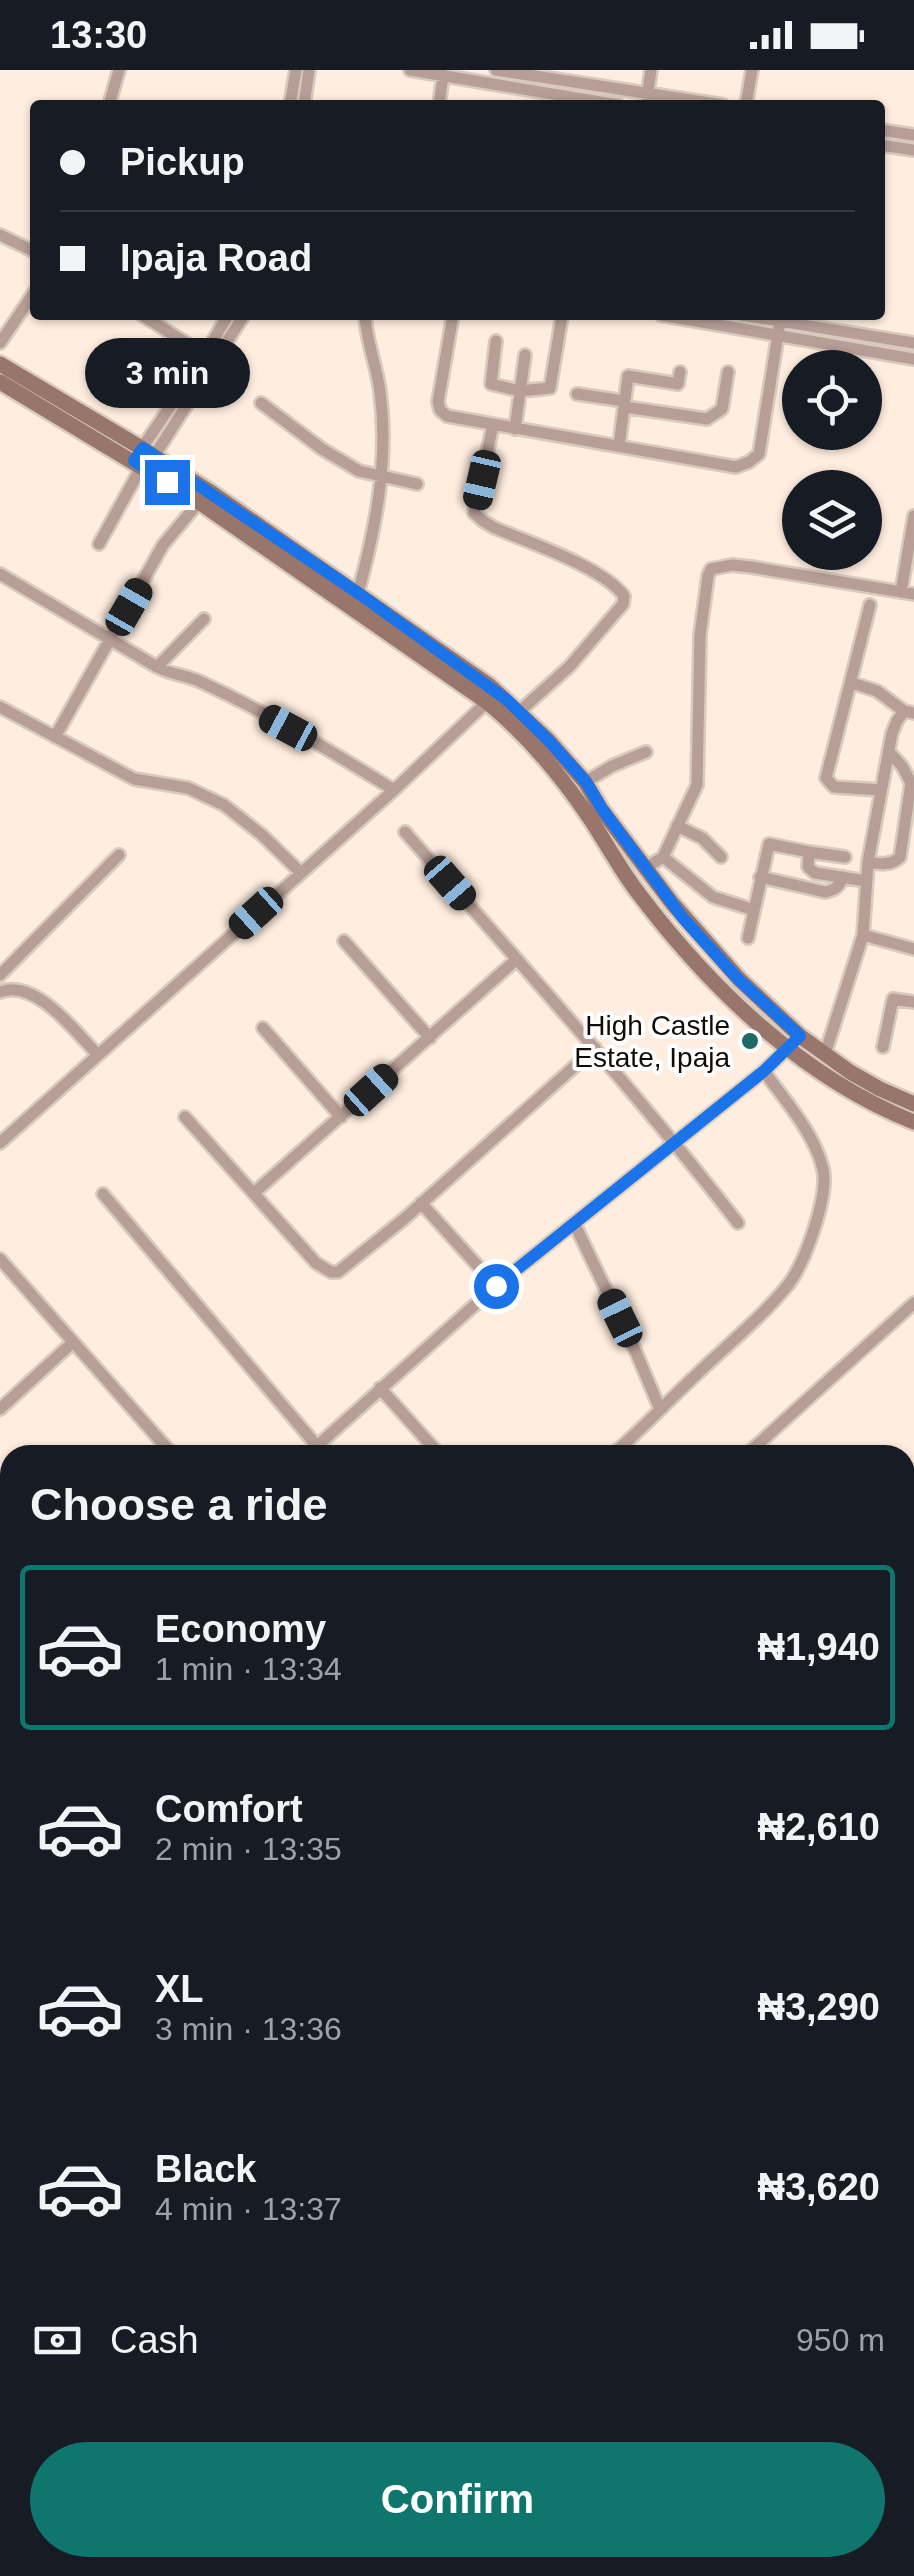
<!DOCTYPE html>
<html lang="en">
<head>
<meta charset="utf-8">
<style>
	body { margin:0; font-family:Helvetica,sans-serif; background:#242831; color:#f1f3f6; height:100vh; display:flex; flex-direction:column; font-size:38px; white-space:nowrap }
	* { box-sizing:border-box; margin:0 }
	p { font-size:32px; color:#9ea1a6 }
	.icon { flex:none; width:55px; height:55px; fill:none; stroke:currentColor; stroke-width:2; stroke-linecap:round; stroke-linejoin:round }
	.map { position:relative; flex:1; overflow:hidden }
	.details { position:absolute; left:0px; top:1375px; width:915px; height:1132px; display:flex; flex-direction:column; background:#171b24; border-radius:30px 30px 0 0; box-shadow:0 2px 8px #0004 }
	.details>* { flex:none }
	.top-card { position:absolute; left:30px; top:30px; width:855px; height:220px; border-radius:10px; box-shadow:0 2px 8px #0004; display:grid; align-content:center; height:220px; padding:0 30px; background:#171b24 }
	.buttons { position:absolute; left:782px; top:280px; display:grid; gap:20px }
	.buttons a { display:grid; place-items:center; width:100px; height:100px; border-radius:50%; background:#171b24; box-shadow:0 2px 8px #0004; font-size:50px }
	.end { position:absolute; width:45px; height:45px; margin:-22px; border:12px solid #1a73e8; background:#fff; box-shadow:0 0 0 5px #fff }
	.from { border-radius:50% }
	.bubble { position:absolute; height:70px; border-radius:35px; background:#171b24; box-shadow:0 2px 8px #0004; font-size:32px; font-weight:800; line-height:70px; text-align:center }
	.car { position:absolute; width:30px; height:60px; margin:-30px -15px; border-radius:12px; box-shadow:0 0 8px 2px #0007; background:linear-gradient(#222 24%,#8ab4d8 0 40%,#222 0 76%,#8ab4d8 0 86%,#222 0) }
	.top-card b { display:flex; align-items:center; gap:35px; height:95px; font-size:38px }
	.top-card b+b { border-top:2px solid #363941 }
	.top-card i { width:25px; height:25px; background:#f1f3f6 }
	ul { padding:0; list-style:none }
	li { display:flex; align-items:center; gap:30px; height:165px; margin:0 20px 15px; padding:0 10px; border:5px solid transparent; border-radius:10px }
	li div { flex:1 }
	li b { display:block; font-size:38px }
	li em { font-style:normal; font-weight:800 }
	li.on { border-color:#0f766e }
	li>.icon { width:90px; height:90px; stroke-width:1.5 }
	h2 { padding:0 30px; font-size:45px; line-height:120px }
	.pay { display:flex; align-items:center; gap:25px; height:110px; padding:0 30px; font-size:38px }
	.pay p { margin-inline-start:auto }
	.primary-button { display:flex; gap:20px; margin-top:auto; padding:20px 30px }
	.primary-button a { flex:1; height:115px; border-radius:60px; background:#0f766e; color:#fff; font-size:40px; font-weight:800; line-height:115px; text-align:center }
	.status { display:flex; justify-content:space-between; align-items:center; height:70px; padding:0 50px; background:#171b24; direction:ltr }
	.status svg { height:28px; fill:currentColor }
	.map>svg:first-child { display:block }
</style>
</head>
<body>
<div class="status"><b>13:30</b><svg viewBox="0 0 49 12"><path d="M0 12V9h3v3zM5 12V6h3v6zM10 12V3h3v9zM15 12V0h3v12zM26 1h20v11H26zM47 4h2v5h-2z"/></svg></div>
<div class="map">
<svg width="914" height="2506" viewBox="0 0 914 2506">
	<rect width="100%" height="100%" fill="#ffeee0"/>
	<g fill="none" stroke-linecap="round" stroke-linejoin="round">
		<defs>
			<path id="street" d="M410,0L618,35
				M496,0L723,35
				M109,35L119,0
				M290,35L296,0
				M304,35L309,0
				M439,35L443,5
				M646,35L651,0
				M746,35L752,0
				M880,60L914,65
				M880,75L914,80
				M0,165L35,182
				M142,245L205,285
				M453,245L438,332L440,340L447,346L736,397L749,392L759,384L780,252
				M661,245L914,289
				M742,245L914,273
				M496,271L491,314L520,321L550,318L562,246
				M0,273L35,221
				M577,324L624,331
				M261,333L322,379L359,401L417,414
				M625,337L707,349L722,339L728,302
				M493,355L474,443L483,451L495,458C530,473 603,497 624,526L623,534L570,596L520,641
				M515,359L525,285
				M619,376L628,306L678,314L680,302
				M138,384L205,285L228,245
				M146,399L244,245
				M99,474L142,396
				M0,504L157,597C172,605 186,605 201,612C268,643 331,681 394,720
				M901,522L914,446
				M358,523C376,457 389,390 380,322C377,296 366,271 365,245
				M870,535L826,708L834,717L881,720
				M157,597L204,549
				M852,613L877,621L904,641
				M0,637L134,709L188,718L224,735L262,765L300,802
				M55,667L163,475L199,432
				M585,712L612,696L646,682
				M677,756L702,768L721,787
				M405,762C518,891 633,1018 738,1153
				M809,782L845,787
				M663,787L713,827L754,840
				M868,792C880,794 891,796 900,787L911,713L902,696L889,682
				M646,798L663,787L697,715L700,565L708,506L711,499L732,495L751,497L914,524
				M760,807L825,822C835,820 839,817 843,807
				M863,865L914,879
				M748,868L769,774L809,782L808,797L815,803L866,811
				M344,871L430,968
				M0,905L119,785
				M0,922C35,908 75,961 97,984
				M263,958L341,1047
				M883,977L893,929L914,932
				M825,984L863,865L868,792L892,663L897,651L904,641L914,643
				M185,1047L316,1193L331,1202H338L404,1149L595,978
				M0,1073L394,720L487,632
				M254,1123L517,889
				M103,1124L317,1376
				M421,1133L496,1216
				M575,1155L635,1280L660,1339
				M0,1189L173,1385
				M380,1318L440,1385
				M0,1339L72,1273
				M307,1385L496,1216L764,1001L792,974
				M612,1385C641,1360 667,1332 695,1306C726,1276 761,1248 788,1215C805,1193 829,1126 823,1099C814,1062 785,1031 764,1001
				M746,1385L914,1233
				M0,1500L10,1490
				M0,1524L10,1536
				M914,1609V1656
				M0,1669L10,1658
				M0,1789L10,1802
				M905,1846L914,1844
				M0,1852L10,1843
				M905,1929L914,1922
				M0,1986L10,1977
				M905,2083L914,2077
				M911,2173L914,2178
				M3,2200L10,2222
				M905,2244L914,2242
				M905,2321L914,2318
				M0,2402L10,2404
				M905,2473L914,2471
				M60,2498L61,2506
				M404,2498L408,2506
				M630,2498L633,2506
				M200,2506L203,2498
				M325,2506L327,2498
				M508,2506L516,2498
				M674,2506C693,2499 710,2501 729,2506
				M811,2506L814,2498"/>
			<path id="secondary" d="M0,294L143,379L209,421L490,616L548,670L585,712L601,739L672,833L739,909L800,966L850,1002L880,1019L914,1034
				M0,312L199,432L487,632C527,665 560,704 589,747C606,772 620,800 639,824C710,918 803,1008 914,1052"/>
		</defs>
		<!-- street casing -->
		<use href="#street" stroke="#d9cabd" stroke-width="16"/>
		<!-- secondary casing -->
		<use href="#secondary" stroke="#d9cabd" stroke-width="20"/>
		<!-- street -->
		<use href="#street" stroke="#b79e97" stroke-width="11"/>
		<!-- secondary -->
		<use href="#secondary" stroke="#99766c" stroke-width="15"/>
	</g>
	<g fill="none" stroke-linecap="round" stroke-linejoin="round">
		<!-- route -->
		<path stroke="#1a73e8" stroke-width="12" d="M167,412L134,391L143,378L358,523L507,630L548,670L586,712L602,739L683,848L738,909L800,966L764,1001L496,1216"/>
	</g>
	<!-- markers -->
	<circle fill="#1e6a66" stroke="#fff" stroke-width="4" cx="750" cy="971" r="10"/>
	<g text-anchor="middle" dominant-baseline="central" stroke-width="8" stroke-linejoin="round" paint-order="stroke">
		<!-- poi labels -->
		<g font-size="28" fill="#110c08" stroke="#fff" text-anchor="end">
			<text x="730" y="955">High Castle<tspan x="730" dy="32">Estate, Ipaja</tspan></text>
		</g>
	</g>
</svg>
<div class="buttons">
<a><svg class="icon" aria-label="locate" viewBox="0 0 24 24"><circle cx="12" cy="12" r="6"/><path d="M12 2v4M12 18v4M2 12h4M18 12h4"/></svg></a>
<a><svg class="icon" aria-label="layers" viewBox="0 0 24 24"><path d="M12 4l9 5-9 5-9-5zM3 14l9 5 9-5"/></svg></a>
</div>
<i class="end from" style="left:496px;top:1216px"></i>
<i class="end" style="left:167px;top:412px"></i>
<div class="bubble" style="left:85px;top:268px;width:165px">3 min</div>
<i class="car" style="left:482px;top:410px;rotate:193deg"></i>
<i class="car" style="left:129px;top:537px;rotate:30deg"></i>
<i class="car" style="left:288px;top:658px;rotate:298deg"></i>
<i class="car" style="left:450px;top:813px;rotate:139deg"></i>
<i class="car" style="left:256px;top:843px;rotate:228deg"></i>
<i class="car" style="left:371px;top:1020px;rotate:48deg"></i>
<i class="car" style="left:620px;top:1248px;rotate:334deg"></i>
<div class="top-card">
<b><i class="from"></i>Pickup</b>
<b><i></i>Ipaja Road</b>
</div>
<section class="details">
<h2>Choose a ride</h2>
<ul>
<li class="on"><svg class="icon" aria-label="car" viewBox="0 0 24 24"><path d="M5 17H2v-5l4-1 3-4h7l3 4 3 1v5h-3M9 17h6M6 11h13"/><circle cx="7" cy="17" r="2"/><circle cx="17" cy="17" r="2"/></svg><div><b>Economy</b><p>1 min · 13:34</p></div><em>₦1,940</em></li>
<li><svg class="icon" aria-label="car" viewBox="0 0 24 24"><path d="M5 17H2v-5l4-1 3-4h7l3 4 3 1v5h-3M9 17h6M6 11h13"/><circle cx="7" cy="17" r="2"/><circle cx="17" cy="17" r="2"/></svg><div><b>Comfort</b><p>2 min · 13:35</p></div><em>₦2,610</em></li>
<li><svg class="icon" aria-label="car" viewBox="0 0 24 24"><path d="M5 17H2v-5l4-1 3-4h7l3 4 3 1v5h-3M9 17h6M6 11h13"/><circle cx="7" cy="17" r="2"/><circle cx="17" cy="17" r="2"/></svg><div><b>XL</b><p>3 min · 13:36</p></div><em>₦3,290</em></li>
<li><svg class="icon" aria-label="car" viewBox="0 0 24 24"><path d="M5 17H2v-5l4-1 3-4h7l3 4 3 1v5h-3M9 17h6M6 11h13"/><circle cx="7" cy="17" r="2"/><circle cx="17" cy="17" r="2"/></svg><div><b>Black</b><p>4 min · 13:37</p></div><em>₦3,620</em></li>
</ul>
<div class="pay"><svg class="icon" aria-label="cash" viewBox="0 0 24 24"><path d="M3 7h18v10H3z"/><circle cx="12" cy="12" r="2"/></svg>Cash<p>950 m</p></div>
<div class="primary-button"><a>Confirm</a></div>
</section>
</div>
</body>
</html>
